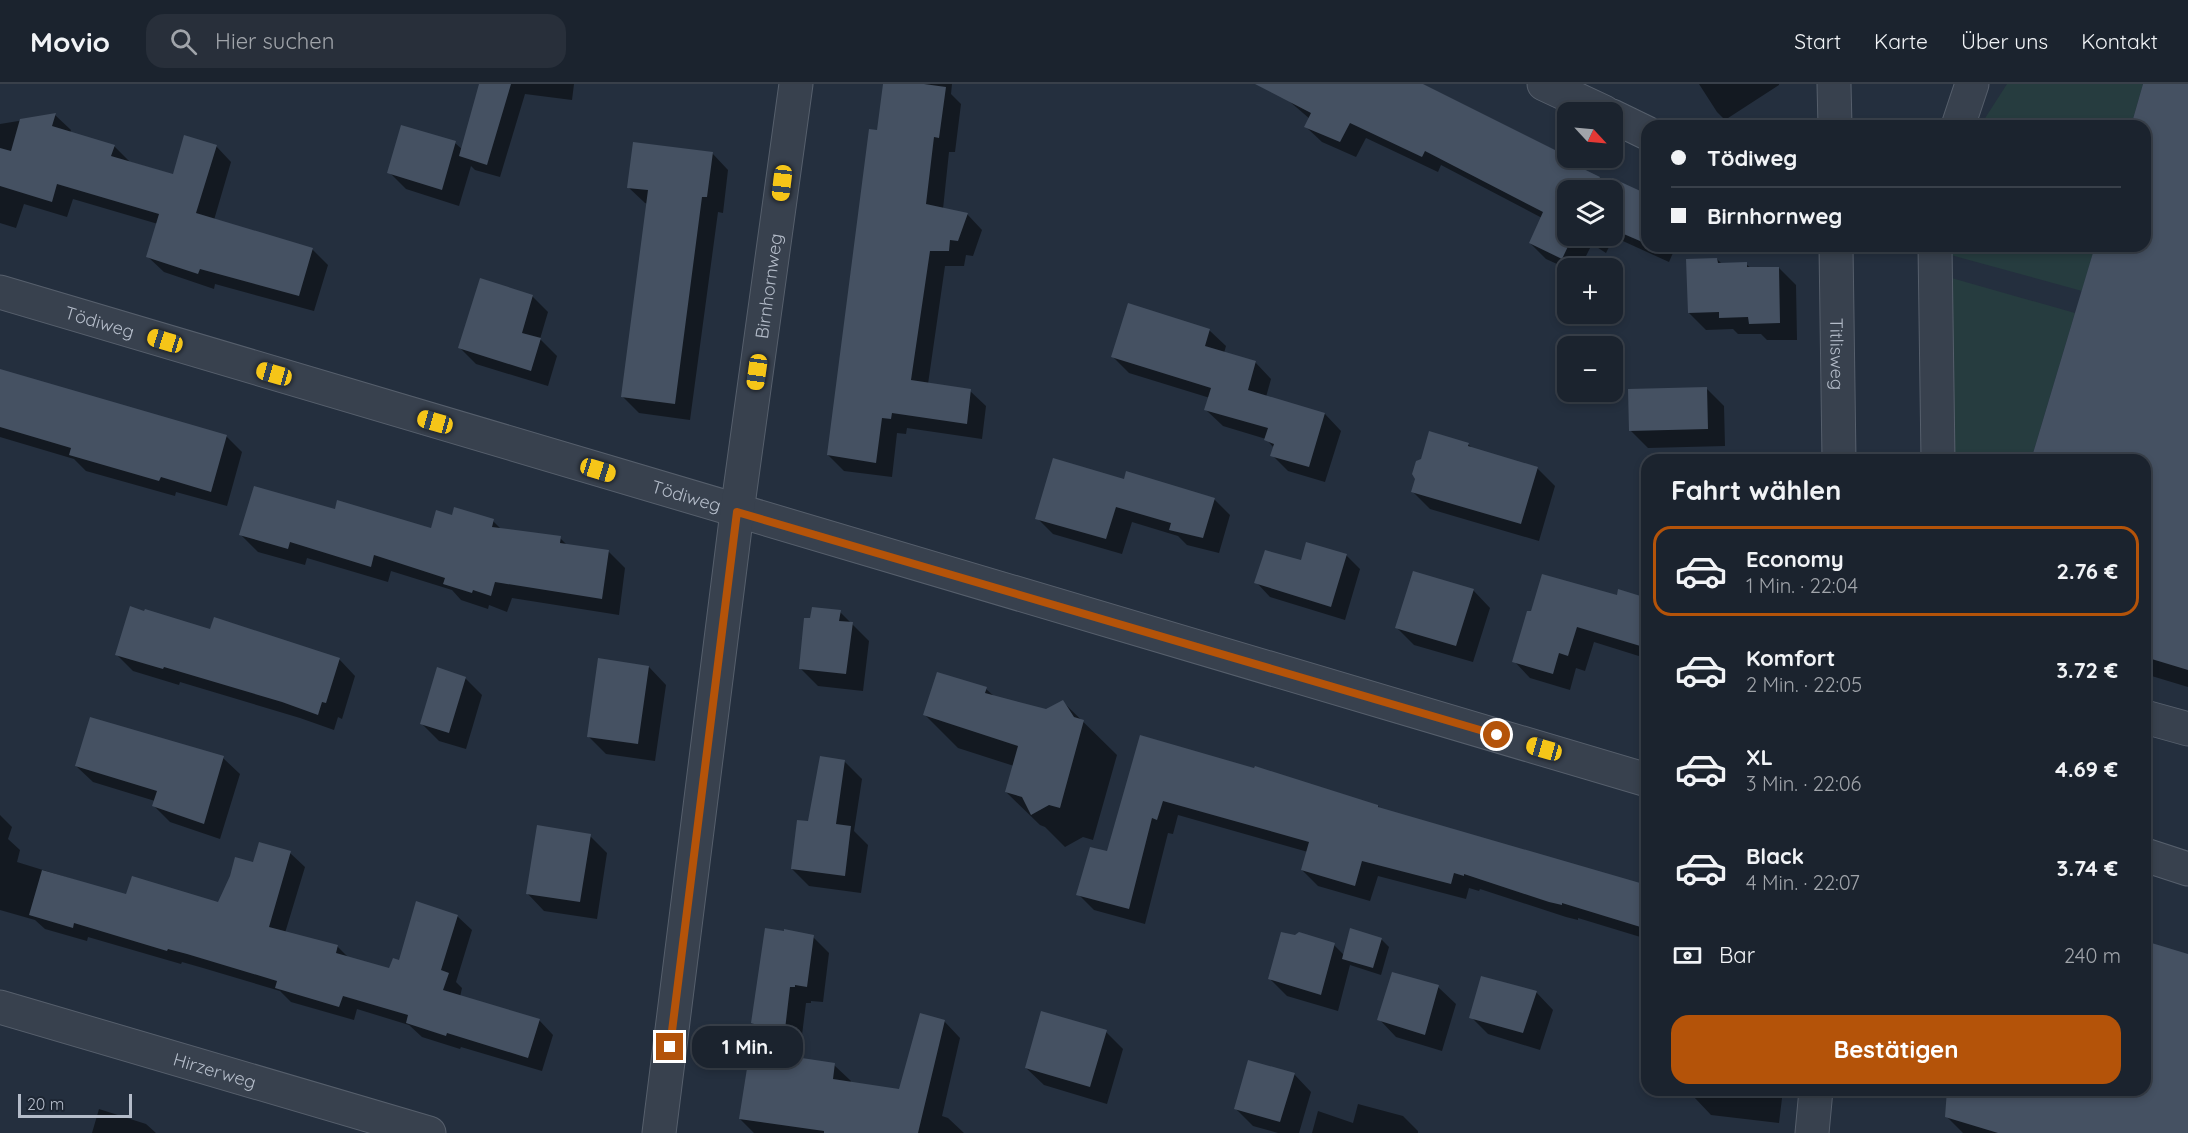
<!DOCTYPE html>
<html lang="de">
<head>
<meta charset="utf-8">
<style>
	body { margin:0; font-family:Quicksand,sans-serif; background:#282f3a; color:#f1f3f6; height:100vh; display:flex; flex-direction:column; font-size:22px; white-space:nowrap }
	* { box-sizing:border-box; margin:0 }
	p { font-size:20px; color:#a0a4aa }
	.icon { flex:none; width:33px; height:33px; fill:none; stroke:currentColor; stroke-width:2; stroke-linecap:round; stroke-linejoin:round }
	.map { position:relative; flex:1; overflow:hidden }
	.side { position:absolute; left:1641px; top:370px; width:510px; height:642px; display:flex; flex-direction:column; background:#1b232e; border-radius:18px; box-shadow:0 3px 9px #0003,0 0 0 2px #39404a }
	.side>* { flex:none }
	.guide { position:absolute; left:1641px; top:36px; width:510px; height:132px; border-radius:18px; box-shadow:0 3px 9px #0003,0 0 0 2px #39404a; display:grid; align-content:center; height:132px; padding:0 30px; background:#1b232e }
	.needle { width:39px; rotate:116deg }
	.controls { position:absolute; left:1557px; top:18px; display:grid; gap:12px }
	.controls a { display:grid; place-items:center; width:66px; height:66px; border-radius:12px; background:#1b232e; box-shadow:0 3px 9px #0003,0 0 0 2px #39404a; font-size:30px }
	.scale { position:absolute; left:18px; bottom:15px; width:114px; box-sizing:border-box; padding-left:6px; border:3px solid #b4bcc9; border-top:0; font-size:16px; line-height:21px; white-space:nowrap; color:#b4bcc9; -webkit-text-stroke:4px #1d2633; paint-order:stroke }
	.end { position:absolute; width:27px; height:27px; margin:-14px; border:8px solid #b45309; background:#fff; box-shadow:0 0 0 3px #fff }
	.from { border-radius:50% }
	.bubble { position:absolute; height:42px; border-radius:18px; background:#1b232e; box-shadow:0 3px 9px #0003,0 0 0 2px #39404a; font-size:20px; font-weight:700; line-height:42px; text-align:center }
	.car { position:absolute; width:18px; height:36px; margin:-18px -9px; border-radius:8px; box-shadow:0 0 4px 2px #0007; background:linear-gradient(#f5c518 24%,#345 0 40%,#f5c518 0 76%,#345 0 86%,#f5c518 0) }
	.guide b { display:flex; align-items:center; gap:21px; height:57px; font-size:22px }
	.guide b+b { border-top:2px solid #39404a }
	.guide i { width:15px; height:15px; background:#f1f3f6 }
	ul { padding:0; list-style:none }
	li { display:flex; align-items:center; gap:18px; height:90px; margin:0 12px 9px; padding:0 18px; border:3px solid transparent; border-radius:18px }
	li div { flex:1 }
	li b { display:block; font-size:22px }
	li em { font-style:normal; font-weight:700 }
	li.active { border-color:#b45309 }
	li>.icon { width:54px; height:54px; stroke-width:1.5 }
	h2 { padding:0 30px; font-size:27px; line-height:72px }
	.pay { display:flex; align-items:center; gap:15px; height:66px; padding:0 30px; font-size:22px }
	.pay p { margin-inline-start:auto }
	.cta { display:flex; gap:12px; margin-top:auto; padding:12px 30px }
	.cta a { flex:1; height:69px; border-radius:18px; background:#b45309; color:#fff; font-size:24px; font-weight:700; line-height:69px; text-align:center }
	header { display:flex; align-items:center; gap:36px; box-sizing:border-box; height:84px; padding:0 30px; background:#1b232e; border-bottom:2px solid #39404a }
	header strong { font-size:28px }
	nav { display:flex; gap:33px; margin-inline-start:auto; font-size:21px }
	.search { width:420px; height:54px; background:#282f3a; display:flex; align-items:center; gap:15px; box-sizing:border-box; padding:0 21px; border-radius:18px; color:#a0a4aa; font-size:22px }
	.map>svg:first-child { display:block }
</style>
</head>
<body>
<header>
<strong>Movio</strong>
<div class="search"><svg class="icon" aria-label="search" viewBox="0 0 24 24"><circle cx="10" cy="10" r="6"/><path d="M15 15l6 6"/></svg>Hier suchen</div>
<nav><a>Start</a><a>Karte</a><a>Über uns</a><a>Kontakt</a></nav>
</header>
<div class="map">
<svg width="2188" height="1049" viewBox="0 0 2188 1049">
	<rect width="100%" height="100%" fill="#242f3e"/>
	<!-- green -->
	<path fill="#263c3f" d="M2007,0H2143L2131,42H1980Z
		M1947,162H2095L2082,207L1947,170Z
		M1948,193L2075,229L2031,376H1950Z"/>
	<!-- shadow -->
	<path fill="#0007" fill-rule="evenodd" d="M481,0H574L572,16L525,10L500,93L475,86L471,82L459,122L406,105L389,88L455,59L463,66Z
		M884,0H952L951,10L961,20L955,68H949L943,125L967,130L982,146L973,172L966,171L964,182H945L928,300L970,307L986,322L982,355L907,344L906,350L897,349L892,393L844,387L828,371L879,48Z
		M1269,0H1419L1562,71L1572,82L1617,103L1647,112V162H1676L1669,178L1614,153L1606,169L1592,160L1580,184L1568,185L1546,175L1530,159L1542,134L1441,81L1438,88L1366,54L1356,73L1322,58L1306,43L1310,35ZM1568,106H1612V152H1568Z
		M1699,0H1779V1L1725,36L1717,28Z
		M2144,0H2188V603L2145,590V376H2033L2097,162H2145V42H2132Z
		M55,31L71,46L70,49L114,62L130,78L174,91L216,62L231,78L214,136L312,165L328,181L314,227L215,200L214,205L164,188L148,173L158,140L73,115L67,133L24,120L16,144L0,139V40Z
		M712,69L728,86L723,129L718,128L690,336L639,329L623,313L648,120L645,119L628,103Z
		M1717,175L1722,180H1746L1752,185L1779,184L1796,201L1797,256H1767L1761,250H1738L1733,245L1706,246L1689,229Z
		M532,212L548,228L540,255L557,272L548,302L476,280L460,264Z
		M1209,246L1226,262L1224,269L1255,278L1271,295L1266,313L1325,330L1341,347L1325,398L1288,387L1272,371L1274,364L1266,355L1223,342L1206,326L1210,314L1129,289L1112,272Z
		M0,286L226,352L242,368L227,422L176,408L175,412L86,387L74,375L0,353Z
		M1707,305L1724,322L1725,362L1648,364L1631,347Z
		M1468,360L1473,365L1537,384L1555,402L1539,457L1430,425L1413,408Z
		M1125,397L1214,415L1230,431L1219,469L1187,461L1178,452L1132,438L1122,470L1053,450L1037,434Z
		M336,427L432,446L453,433L493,437L502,446L560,454L568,462L608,467L625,484L619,531L512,514L507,528L489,521L488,525L461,516L452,506L391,487L388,498L307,474L305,481L258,468L241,451Z
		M1346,471L1360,485L1345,536L1270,513L1256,498L1302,478Z
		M1473,506L1490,524L1473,578L1414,561L1397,544Z
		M1618,513L1647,515V578L1642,573L1594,558L1585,587L1576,584L1570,606L1530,594L1514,577Z
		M840,528L869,557L863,607L818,602L800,584Z
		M211,547L339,575L355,592L342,635L338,633L334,646L300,634L180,598L179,601L133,587L117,571Z
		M649,583L666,601L655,677L606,670L589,653Z
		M465,594L482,611L466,665L439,657L422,640Z
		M986,605L995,613L1046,627L1063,618L1117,671L1093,756L1083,753L1065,763L1045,743L1040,741L1006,708L1014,682L958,664L925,631Z
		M1141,652L1378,722L1381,726L1647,803V855L1578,834V836L1566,833L1480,805L1479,807L1469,804L1466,815L1378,792L1370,817L1318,802L1302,786L1308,768L1178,731L1173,750L1168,749L1145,840L1094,826L1078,810L1108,769Z
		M223,674L240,690L220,755L170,738L154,722L155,717L93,698L76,682Z
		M844,677L862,695L854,747L868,761L861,809L809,802L792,785L809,739Z
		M0,731L12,743L8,755L20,766L17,778L127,812L218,820L254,780L290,769L305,783L285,849L337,862L349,874L390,886L457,832L472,846L456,898L462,904L460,913L539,936L553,951L542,987L461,963L460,965L422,953L409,941L357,925L354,936L291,918L280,907L203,884L182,878L181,880L88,853L87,857L45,845L35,836L0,826Z
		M590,752L607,769L597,835L544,827L527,809Z
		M813,853L829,869L823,918L811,917V919H806L799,975L834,981L851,997L850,999L900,1007L944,937L960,954L942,1032L948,1034L964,1049H754L740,1035L756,942L753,939Z
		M1295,853L1334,861L1344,871L1381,855L1389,863L1381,891L1350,881L1338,927L1287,912L1270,895Z
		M2145,859L2188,872V1049H1963L1947,1033L2145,1006Z
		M1438,903L1456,920L1442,967L1396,953L1379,935Z
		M1536,908L1553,926L1540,966L1488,950L1471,933Z
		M1106,948L1123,965L1107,1020L1044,1001L1026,984Z
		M1294,990L1311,1008L1299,1049H1278L1253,1042L1236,1025Z
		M1696,1006H1783L1779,1039L1711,1031L1694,1013Z
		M1358,1020L1403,1032L1418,1047V1049H1312L1318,1027L1353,1039Z
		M99,1025L146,1040L156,1049H92Z"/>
	<!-- building -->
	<path fill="#455162" d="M479,0H511L487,81L459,72Z
		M883,0H924L946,3L939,54L934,53L926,120L968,129L958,157L950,156L949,167H930L911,296L971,305L967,340L892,329L891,335L882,334L876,379L827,371L869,45L877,46Z
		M1255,0H1423L1563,70L1561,74L1600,93L1594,106H1568V152H1573L1562,175L1529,159L1543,128L1425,67L1422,73L1350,39L1340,58L1304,43L1311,29Z
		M2143,0H2188V586L2145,573V376H2031L2095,162H2145V42H2131Z
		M56,29L52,42L115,61L111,72L173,90L184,51L217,61L196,129L313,164L299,212L200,185L198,190L146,173L159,130L57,100L52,118L0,102V64L11,67L20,35Z
		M401,41L456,57L442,106L387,89Z
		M633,58L713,68L707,113H702L675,320L621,313L648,106L627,104Z
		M1612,94L1647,110V160L1612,145Z
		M1717,174L1718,179L1747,178V183H1779L1780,239L1749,240L1748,233L1719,234V228L1688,229L1686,175Z
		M480,194L533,211L522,249L541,254L531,287L458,264Z
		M1128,219L1210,245L1205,262L1256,277L1248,306L1325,329L1309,383L1270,372L1274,360L1264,356L1268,344L1204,326L1211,304L1111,273Z
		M0,285L227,351L211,408L161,393L159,397L69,371L71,364L0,343Z
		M1707,303L1708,345L1629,347L1628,305Z
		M1429,347L1469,359L1468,362L1538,383L1521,440L1411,408L1415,395L1412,390L1416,377L1421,375Z
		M1053,374L1124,395L1126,387L1215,414L1203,454L1169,446L1171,439L1116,423L1106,455L1035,435Z
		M254,402L335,425L337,416L431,444L436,426L452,431L454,423L494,435L492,443L561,452L560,459L609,466L602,515L495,498L491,512L473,506L472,509L443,500L445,494L374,471L371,483L290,458L288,465L239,451Z
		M1306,458L1347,470L1331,523L1254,499L1265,466L1301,476Z
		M1413,487L1474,505L1456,562L1395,544Z
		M1542,490L1617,511L1618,505L1647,514V564L1577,543L1568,572L1559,569L1553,590L1512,578L1527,527H1531Z
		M130,522L144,527L145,525L210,545L214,533L340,574L326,619L322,618L318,631L282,618L164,583L163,585L115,571Z
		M812,523L841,526L839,537L853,538L846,590L799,585L804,534H810Z
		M598,574L649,582L638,660L587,653Z
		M437,583L466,593L449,649L420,640Z
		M937,588L987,603L985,609L1046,625L1063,616L1074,633L1084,636L1060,724L1049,721L1031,731L1022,713L1005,708L1018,662L923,631Z
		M90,633L224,672L204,740L152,722L157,707L75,682Z
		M1140,651L1254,684L1255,682L1378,721V723L1647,801V845L1562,819V821L1549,818L1464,790V792L1454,789L1451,800L1362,777L1355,802L1301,786L1309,758L1163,717L1157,736L1152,734L1129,825L1076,811L1090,763L1107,767Z
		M820,672L845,676L836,740L851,742L845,792L791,785L797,736L808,737Z
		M537,741L591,750L580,818L526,810Z
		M259,758L291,767L269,843L338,861L336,869L389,884L393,874L399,876L416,817L458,831L441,886L449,889L443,906L540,935L528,974L447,949L446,952L406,939L408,931L343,912L339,923L275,904L277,897L187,870L168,865L167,867L74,839L73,844L29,831L42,786L126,810L132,792L218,818L230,792L235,773L253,778Z
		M765,844L784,847V845L814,851L807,903L795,901V903H790L782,971L835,979L833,995L899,1005L920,929L945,936L918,1049H824V1047L739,1035L754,940L751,939Z
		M1350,844L1382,854L1373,884L1342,875Z
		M1281,848L1295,851L1299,848L1335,859L1321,911L1268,895Z
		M2145,857L2188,870V1049H1998L1945,1033L1947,1006H2145Z
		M1392,888L1439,901L1425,951L1377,936Z
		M1481,892L1537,907L1523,949L1469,934Z
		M1041,927L1107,946L1090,1003L1025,984Z
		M1248,976L1295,989L1280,1038L1234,1025Z"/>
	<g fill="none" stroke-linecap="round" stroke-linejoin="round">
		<defs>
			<g id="minor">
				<path d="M1544,0L1604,28"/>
				<path d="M1834,0L1835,42"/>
				<path d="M1612,32L1647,49"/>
				<path d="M1958,42L1972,0"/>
				<path id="s1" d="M1836,162L1839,376"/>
				<path d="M1935,162L1938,376"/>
				<path id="s2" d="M0,208L1647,696"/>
				<path d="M2145,633L2188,645"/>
				<path d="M2145,771L2188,785"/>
				<path id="s3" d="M0,923L429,1049"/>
				<path id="s4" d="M659,1049L737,428L796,0"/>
				<path d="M1812,1049L1816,1006"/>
			</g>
		</defs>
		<!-- minor casing -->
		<use href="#minor" stroke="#565f6c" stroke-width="35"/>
		<!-- minor -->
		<use href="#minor" stroke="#38414e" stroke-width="33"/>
	</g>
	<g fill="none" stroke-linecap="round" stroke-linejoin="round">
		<!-- route -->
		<path stroke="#b45309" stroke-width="8" d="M670,963L737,428L1497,651"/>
	</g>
	<g text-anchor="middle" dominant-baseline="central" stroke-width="4.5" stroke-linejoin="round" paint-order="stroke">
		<!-- street labels -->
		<g font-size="18" fill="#b4bcc9" stroke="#1d2633">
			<text stroke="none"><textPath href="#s4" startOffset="854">Birnhornweg</textPath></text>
			<text stroke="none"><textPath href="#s2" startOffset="104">Tödiweg</textPath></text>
			<text stroke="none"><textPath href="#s1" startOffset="108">Titlisweg</textPath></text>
			<text stroke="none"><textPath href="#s2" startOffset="716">Tödiweg</textPath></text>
			<text stroke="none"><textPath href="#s3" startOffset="224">Hirzerweg</textPath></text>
		</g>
	</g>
</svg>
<div class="controls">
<a><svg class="needle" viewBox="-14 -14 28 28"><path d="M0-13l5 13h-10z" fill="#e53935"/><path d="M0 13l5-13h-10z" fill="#a0a4aa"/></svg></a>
<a><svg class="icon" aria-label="layers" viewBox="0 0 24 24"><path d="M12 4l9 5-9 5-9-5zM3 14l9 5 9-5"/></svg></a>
<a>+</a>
<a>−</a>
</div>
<div class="scale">20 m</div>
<i class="end from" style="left:1497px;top:651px"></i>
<i class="end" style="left:670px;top:963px"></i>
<div class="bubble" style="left:692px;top:942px;width:111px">1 Min.</div>
<i class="car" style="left:782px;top:99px;rotate:187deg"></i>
<i class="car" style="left:165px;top:257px;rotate:287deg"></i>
<i class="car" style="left:757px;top:288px;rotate:188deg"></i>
<i class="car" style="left:274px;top:290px;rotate:286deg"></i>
<i class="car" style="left:435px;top:338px;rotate:286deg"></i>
<i class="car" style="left:598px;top:386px;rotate:107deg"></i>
<i class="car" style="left:1544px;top:665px;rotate:286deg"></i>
<div class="guide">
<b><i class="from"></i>Tödiweg</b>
<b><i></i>Birnhornweg</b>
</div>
<section class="side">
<h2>Fahrt wählen</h2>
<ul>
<li class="active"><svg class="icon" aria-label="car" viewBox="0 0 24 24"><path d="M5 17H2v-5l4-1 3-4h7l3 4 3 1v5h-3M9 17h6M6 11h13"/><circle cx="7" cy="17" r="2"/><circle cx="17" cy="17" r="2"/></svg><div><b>Economy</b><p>1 Min. · 22:04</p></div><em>2.76 €</em></li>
<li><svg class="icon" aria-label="car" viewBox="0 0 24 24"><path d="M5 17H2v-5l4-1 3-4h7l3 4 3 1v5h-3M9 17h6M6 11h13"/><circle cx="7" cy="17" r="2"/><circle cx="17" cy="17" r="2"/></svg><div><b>Komfort</b><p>2 Min. · 22:05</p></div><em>3.72 €</em></li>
<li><svg class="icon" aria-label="car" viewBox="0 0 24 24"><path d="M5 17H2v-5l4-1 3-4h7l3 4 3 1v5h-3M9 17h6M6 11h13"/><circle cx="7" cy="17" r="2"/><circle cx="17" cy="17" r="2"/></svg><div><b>XL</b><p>3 Min. · 22:06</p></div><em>4.69 €</em></li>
<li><svg class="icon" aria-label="car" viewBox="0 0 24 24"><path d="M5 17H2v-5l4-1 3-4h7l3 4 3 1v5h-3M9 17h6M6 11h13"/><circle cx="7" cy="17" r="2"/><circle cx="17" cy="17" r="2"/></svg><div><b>Black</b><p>4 Min. · 22:07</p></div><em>3.74 €</em></li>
</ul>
<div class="pay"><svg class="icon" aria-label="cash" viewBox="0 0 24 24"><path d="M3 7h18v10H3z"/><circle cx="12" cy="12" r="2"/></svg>Bar<p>240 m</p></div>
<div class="cta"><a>Bestätigen</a></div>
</section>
</div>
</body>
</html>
